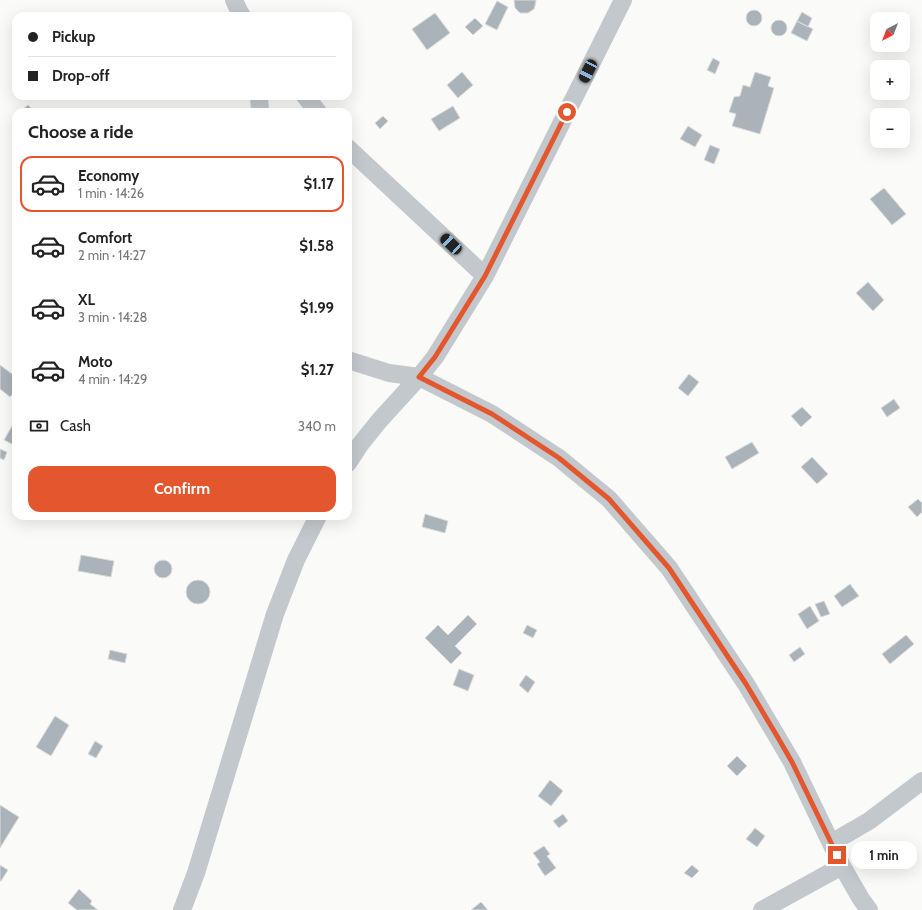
<!DOCTYPE html>
<html lang="en">
<head>
<meta charset="utf-8">
<style>
	body { margin:0; font-family:Cabin,sans-serif; background:#f6f6f6; color:#222; height:100vh; display:flex; flex-direction:column; font-size:15px; white-space:nowrap }
	* { box-sizing:border-box; margin:0 }
	p { font-size:13px; color:#767676 }
	.icon { flex:none; width:22px; height:22px; fill:none; stroke:currentColor; stroke-width:2; stroke-linecap:round; stroke-linejoin:round }
	.map { position:relative; flex:1; overflow:hidden }
	.side { position:absolute; left:12px; top:108px; width:340px; height:412px; display:flex; flex-direction:column; background:#fff; border-radius:12px; box-shadow:0 4px 16px #0002 }
	.side>* { flex:none }
	.banner { position:absolute; left:12px; top:12px; width:340px; height:88px; border-radius:12px; box-shadow:0 4px 16px #0002; display:grid; align-content:center; height:88px; padding:0 16px; background:#fff }
	.needle { width:26px; rotate:222deg }
	.tools { position:absolute; left:870px; top:12px; display:grid; gap:8px }
	.tools a { display:grid; place-items:center; width:40px; height:40px; border-radius:8px; background:#fff; box-shadow:0 4px 16px #0002; font-size:20px }
	.end { position:absolute; width:18px; height:18px; margin:-9px; border:5px solid #e4572e; background:#fff; box-shadow:0 0 0 2px #fff }
	.from { border-radius:50% }
	.bubble { position:absolute; height:28px; border-radius:12px; background:#fff; box-shadow:0 4px 16px #0002; font-size:13px; font-weight:800; line-height:28px; text-align:center }
	.car { position:absolute; width:12px; height:24px; margin:-12px -6px; border-radius:5px; box-shadow:0 0 3px 1px #0007; background:linear-gradient(#222 24%,#8ab4d8 0 40%,#222 0 76%,#8ab4d8 0 86%,#222 0) }
	.banner b { display:flex; align-items:center; gap:14px; height:38px; font-size:15px }
	.banner b+b { border-top:1px solid #e0e0e0 }
	.banner i { width:10px; height:10px; background:#222 }
	ul { padding:0; list-style:none }
	li { display:flex; align-items:center; gap:12px; height:56px; margin:0 8px 6px; padding:0 8px; border:2px solid transparent; border-radius:12px }
	li div { flex:1 }
	li b { display:block; font-size:15px }
	li em { font-style:normal; font-weight:800 }
	li.current { border-color:#e4572e }
	li>.icon { width:36px; height:36px; stroke-width:1.5 }
	h2 { padding:0 16px; font-size:18px; line-height:48px }
	.pay { display:flex; align-items:center; gap:10px; height:44px; padding:0 16px; font-size:15px }
	.pay p { margin-inline-start:auto }
	.primary-button { display:flex; gap:8px; margin-top:auto; padding:8px 16px }
	.primary-button a { flex:1; height:46px; border-radius:12px; background:#e4572e; color:#fff; font-size:16px; font-weight:800; line-height:46px; text-align:center }
	.map>svg:first-child { display:block }
</style>
</head>
<body>
<div class="map">
<svg width="922" height="910" viewBox="0 0 922 910">
	<rect width="100%" height="100%" fill="#fafaf8"/>
	<!-- building -->
	<path fill="#aab3b9" stroke="#dcdcda" d="M514,0H536L535,6L534,9L528,13H520L515,8Z
		M497,1L508,7L497,30L485,24Z
		M746 18a8 8 0 1 1 16 0a8 8 0 1 1-16 0Z
		M802,12L812,18L808,27L797,21Z
		M435,13L450,33L427,50L412,29Z
		M475,18L483,26L473,35L465,27Z
		M771 28a8 8 0 1 1 16 0a8 8 0 1 1-16 0Z
		M797,21L813,29L807,41L791,33Z
		M713,58L720,62L715,74L707,70Z
		M462,72L473,85L458,98L447,85Z
		M755,72L771,77L768,86L774,88L760,134L732,126L736,114L729,112L734,97L740,96L743,85L750,87Z
		M28,105L35,112H20Z
		M453,106L460,118L439,131L431,119Z
		M383,116L388,121L380,129L375,123Z
		M688,126L702,135L695,147L680,139Z
		M710,145L720,149L714,164L704,160Z
		M884,188L906,214L892,225L870,199Z
		M868,282L884,300L873,311L856,293Z
		M0,365L16,377V390L10,397L0,389Z
		M689,374L699,382L688,396L678,388Z
		M894,399L900,408L887,417L881,408Z
		M802,407L812,417L801,427L791,416Z
		M16,419V446L4,440Z
		M752,442L759,453L732,469L725,457Z
		M0,449L7,452L4,460L0,458Z
		M812,457L828,474L817,484L801,467Z
		M918,499L922,503V512L917,517L908,507Z
		M425,514L448,521L445,533L422,527Z
		M81,555L114,561L111,577L78,571Z
		M154 569a9 9 0 1 1 18 0a9 9 0 1 1-18 0Z
		M186 592a12 12 0 1 1 24 0a12 12 0 1 1-24 0Z
		M850,584L859,596L842,607L834,596Z
		M824,601L830,614L821,617L815,604Z
		M810,606L819,621L807,629L798,614Z
		M468,615L477,624L455,646L462,653L451,664L425,638L438,625L448,635Z
		M527,625L537,630L533,638L523,633Z
		M906,635L914,644L890,664L882,654Z
		M800,647L805,654L794,662L789,655Z
		M110,650L127,654L125,663L108,659Z
		M459,669L474,675L468,691L453,685Z
		M526,675L535,682L528,693L519,685Z
		M55,716L69,725L51,756L36,747Z
		M95,741L103,746L96,758L88,754Z
		M737,756L747,766L737,776L727,766Z
		M550,780L563,791L551,806L538,796Z
		M0,805L19,817L0,848Z
		M563,814L568,821L559,828L553,821Z
		M755,828L765,836L757,847L746,839Z
		M544,846L550,854L547,856L556,868L545,876L537,864L540,862L533,853Z
		M0,865L8,870L1,881H0Z
		M692,865L699,871L692,878L684,873Z
		M79,889L92,901L90,904L98,910H77L68,903Z
		M481,902L488,910H471Z"/>
	<g fill="none" stroke-linecap="round" stroke-linejoin="round">
		<!-- minor -->
		<path stroke="#c3c8cc" stroke-width="18" d="M234,0L239,11L242,16
			M259,96L260,112
			M305,96L318,112
			M348,148L485,276
			M348,360L389,373L419,377L492,414L559,458L609,499L669,568L746,684L792,762L842,866L861,899L869,910
			M348,463L359,446L379,421L419,377L435,357L485,276L623,0
			M831,843L869,821L922,781
			M182,910L196,873L275,614L296,560L318,516
			M762,910L842,866"/>
	</g>
	<g fill="none" stroke-linecap="round" stroke-linejoin="round">
		<!-- route -->
		<path stroke="#e4572e" stroke-width="5" d="M567,112L485,276L435,357L419,377L492,414L559,458L609,499L669,568L746,684L777,736L792,762L837,855"/>
	</g>
</svg>
<div class="tools">
<a><svg class="needle" viewBox="-14 -14 28 28"><path d="M0-13l5 13h-10z" fill="#e53935"/><path d="M0 13l5-13h-10z" fill="#767676"/></svg></a>
<a>+</a>
<a>−</a>
</div>
<i class="end from" style="left:567px;top:112px"></i>
<i class="end" style="left:837px;top:855px"></i>
<div class="bubble" style="left:851px;top:841px;width:66px">1 min</div>
<i class="car" style="left:588px;top:71px;rotate:207deg"></i>
<i class="car" style="left:451px;top:244px;rotate:313deg"></i>
<div class="banner">
<b><i class="from"></i>Pickup</b>
<b><i></i>Drop-off</b>
</div>
<section class="side">
<h2>Choose a ride</h2>
<ul>
<li class="current"><svg class="icon" aria-label="car" viewBox="0 0 24 24"><path d="M5 17H2v-5l4-1 3-4h7l3 4 3 1v5h-3M9 17h6M6 11h13"/><circle cx="7" cy="17" r="2"/><circle cx="17" cy="17" r="2"/></svg><div><b>Economy</b><p>1 min · 14:26</p></div><em>$1.17</em></li>
<li><svg class="icon" aria-label="car" viewBox="0 0 24 24"><path d="M5 17H2v-5l4-1 3-4h7l3 4 3 1v5h-3M9 17h6M6 11h13"/><circle cx="7" cy="17" r="2"/><circle cx="17" cy="17" r="2"/></svg><div><b>Comfort</b><p>2 min · 14:27</p></div><em>$1.58</em></li>
<li><svg class="icon" aria-label="car" viewBox="0 0 24 24"><path d="M5 17H2v-5l4-1 3-4h7l3 4 3 1v5h-3M9 17h6M6 11h13"/><circle cx="7" cy="17" r="2"/><circle cx="17" cy="17" r="2"/></svg><div><b>XL</b><p>3 min · 14:28</p></div><em>$1.99</em></li>
<li><svg class="icon" aria-label="car" viewBox="0 0 24 24"><path d="M5 17H2v-5l4-1 3-4h7l3 4 3 1v5h-3M9 17h6M6 11h13"/><circle cx="7" cy="17" r="2"/><circle cx="17" cy="17" r="2"/></svg><div><b>Moto</b><p>4 min · 14:29</p></div><em>$1.27</em></li>
</ul>
<div class="pay"><svg class="icon" aria-label="cash" viewBox="0 0 24 24"><path d="M3 7h18v10H3z"/><circle cx="12" cy="12" r="2"/></svg>Cash<p>340 m</p></div>
<div class="primary-button"><a>Confirm</a></div>
</section>
</div>
</body>
</html>
